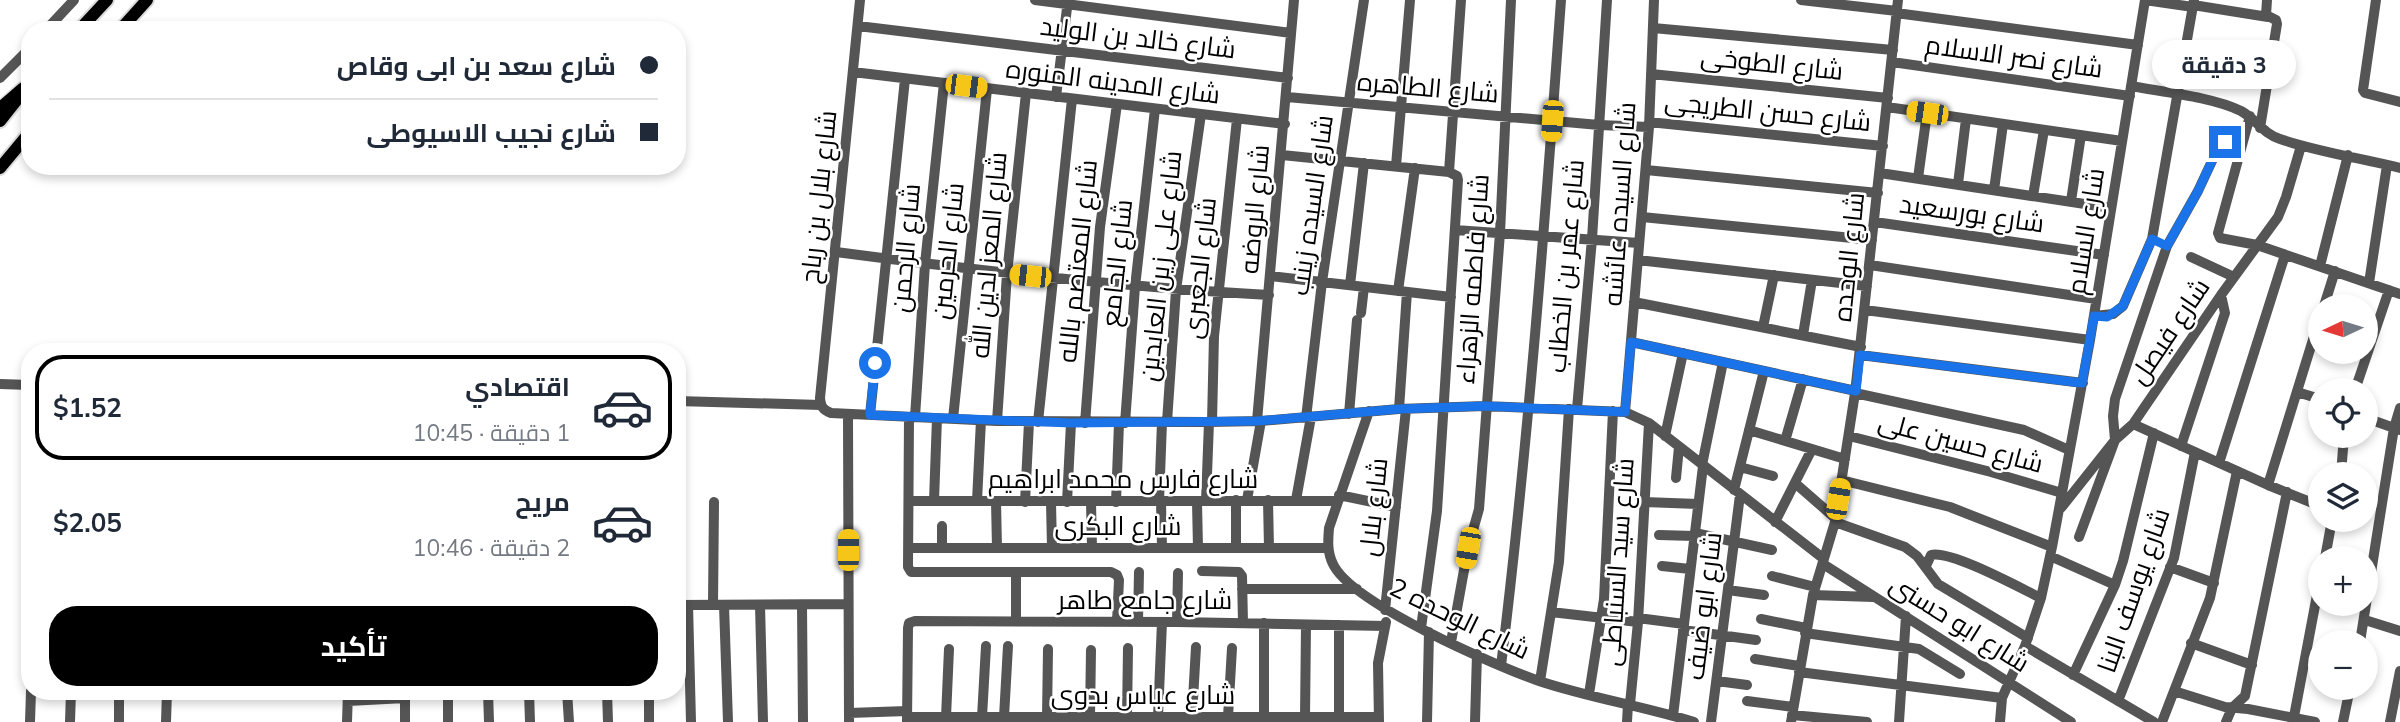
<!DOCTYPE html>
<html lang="ar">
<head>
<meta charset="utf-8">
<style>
	body { margin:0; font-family:Mulish,Cairo,sans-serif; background:#f2f2f3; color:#1f2937; direction:rtl; height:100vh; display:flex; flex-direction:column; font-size:26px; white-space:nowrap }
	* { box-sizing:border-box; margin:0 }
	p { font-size:23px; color:#747a83 }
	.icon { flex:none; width:38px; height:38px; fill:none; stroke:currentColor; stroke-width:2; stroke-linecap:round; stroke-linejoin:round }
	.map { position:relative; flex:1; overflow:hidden; direction:ltr }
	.sheet { position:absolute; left:21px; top:343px; width:665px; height:357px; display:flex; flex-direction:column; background:#fff; border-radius:28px; box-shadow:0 4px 10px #0003; direction:rtl }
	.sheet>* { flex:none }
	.banner { position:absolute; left:21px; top:21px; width:665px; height:154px; border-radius:28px; box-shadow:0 4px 10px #0003; direction:rtl; display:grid; align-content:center; height:154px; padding:0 28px; background:#fff }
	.needle { width:46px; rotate:266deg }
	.controls { position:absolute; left:2308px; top:294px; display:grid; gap:14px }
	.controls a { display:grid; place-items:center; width:70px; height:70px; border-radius:50%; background:#fff; box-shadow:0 4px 10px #0003; font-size:35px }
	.end { position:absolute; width:32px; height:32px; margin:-16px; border:9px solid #1a73e8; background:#fff; box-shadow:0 0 0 4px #fff }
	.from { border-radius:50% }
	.bubble { position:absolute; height:49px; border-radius:24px; background:#fff; box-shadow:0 4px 10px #0003; font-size:23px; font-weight:700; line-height:49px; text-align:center; direction:rtl }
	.car { position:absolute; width:21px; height:42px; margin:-21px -10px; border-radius:9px; box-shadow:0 0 5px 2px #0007; background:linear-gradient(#f5c518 24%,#345 0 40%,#f5c518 0 76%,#345 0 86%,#f5c518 0) }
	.banner b { display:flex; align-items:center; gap:24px; height:66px; font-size:26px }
	.banner b+b { border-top:2px solid #e0e1e3 }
	.banner i { width:18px; height:18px; background:#1f2937 }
	ul { padding:12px 0 0; list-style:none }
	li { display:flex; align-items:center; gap:21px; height:105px; margin:0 14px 10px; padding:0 14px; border:4px solid transparent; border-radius:28px }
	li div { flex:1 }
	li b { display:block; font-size:26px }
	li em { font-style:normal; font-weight:700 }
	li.current { border-color:#000 }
	li>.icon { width:63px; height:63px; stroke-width:1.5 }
	.action { display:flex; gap:14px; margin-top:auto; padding:14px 28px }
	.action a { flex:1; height:80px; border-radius:28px; background:#000; color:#fff; font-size:28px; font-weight:700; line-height:80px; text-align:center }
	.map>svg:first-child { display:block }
</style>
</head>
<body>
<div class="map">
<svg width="2400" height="722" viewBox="0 0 2400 722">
	<rect width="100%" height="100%" fill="#fff"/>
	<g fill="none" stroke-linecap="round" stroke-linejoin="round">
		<defs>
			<path id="major" d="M79,30L107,0
				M120,30L147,0
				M0,121L30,83
				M0,168L30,132"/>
			<path id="highway" d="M0,111L24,90"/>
		</defs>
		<!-- major casing -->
		<use href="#major" stroke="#dbdbdb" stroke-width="16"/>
		<!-- highway casing -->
		<use href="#highway" stroke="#dbdbdb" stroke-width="19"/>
		<!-- minor -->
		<path stroke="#555" stroke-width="10" d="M860,0L820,398C821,407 823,410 831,413L997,421L1209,422L1261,421L1399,409L1485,406L1625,412L1649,423L1824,559
			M1035,0L1291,33
			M1801,0L1897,11
			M2145,0L2193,7
			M2376,0L2363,90L2365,93L2400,102
			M2193,5L2268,17
			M1896,13L2138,45
			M858,26L1288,78
			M1653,28L1893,50
			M46,30L74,0
			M2186,48L2270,65
			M1892,62L2130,96
			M853,72L1285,124
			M1651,74L1888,98
			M0,78L30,48
			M2131,86C2163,92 2213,97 2241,111C2256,119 2262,133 2280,139C2318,152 2360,158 2400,168
			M1056,97L1068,0
			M1287,97L1599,125L1649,127
			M1887,107L2122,141
			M2250,116L2218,233L2220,238L2257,245L2400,294
			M1649,122L1883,146
			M2260,128L2277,24L2276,20L2266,15L2267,0
			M1282,155L1449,172L1457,176L1458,180L1437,511L1421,628
			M1396,166L1410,0
			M1646,170L1878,193
			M1449,172L1461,0
			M1880,173L2111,208
			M1918,178L1927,113
			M1958,184L1966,119
			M1994,190L2003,124
			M2033,196L2044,130
			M2071,201L2081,135
			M1642,217L1872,240
			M1875,222L2104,255
			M1455,230L1639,243
			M836,252C980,271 1123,287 1269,295
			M2191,257L2234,277
			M1638,260L1867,286
			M1870,265L2096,299
			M2320,266L2348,155
			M1270,276L1451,297
			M2369,283L2387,165
			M1350,285L1364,163
			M1398,291L1415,168
			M1634,302L1861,347
			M2324,306L2335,271
			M1865,310L2090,340
			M1361,313L1364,287
			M2094,316L2113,314L2123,306L2152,239L2194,0
			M1763,327L1774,275
			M1803,335L1812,280
			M1631,342L1856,391
			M1860,355L2083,383
			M0,384L30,385
			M2355,390L2389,290
			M2297,392L2320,399
			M1855,393L2024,430L2069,450
			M677,401L821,405
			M1399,409L1407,292
			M1577,409L1592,239L1607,0
			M1369,411L1329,528C1328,540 1327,552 1333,564C1351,603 1496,666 1539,681C1590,698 1643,706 1694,722
			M1625,412L1649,127L1654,0
			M848,414L849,722
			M1349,414L1357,320
			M870,415L905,79
			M909,417L908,567L911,572H1111L1117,575L1119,580L1117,622
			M915,417L925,264L944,83
			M1306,418L1322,282L1364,0
			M2366,418L2400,430
			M953,419L987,89
			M997,421L1007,274L1026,93
			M1257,421L1294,0
			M1038,422L1072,99
			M1167,422L1176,290L1201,114
			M1212,422L1214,336L1237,119
			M1085,423L1100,227L1117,104
			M1125,423L1135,287L1155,109
			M2133,424L2268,485L2320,506
			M1749,430L1845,459
			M1665,436L1683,353
			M1849,436L1991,472L2062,493
			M1785,441L1803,379
			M2181,446L2225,313L2221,295
			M2219,463L2285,255
			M1702,465L1723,362
			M1740,467L1773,476
			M2341,474L2344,436
			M1676,478L1679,447
			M1841,480L1950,507L2052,547
			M1795,483L1835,518
			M2268,485L2320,317
			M1734,490L1764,371
			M1339,495L1396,507
			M1236,500V548
			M1247,500L1261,421
			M1268,500L1269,548
			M1296,500L1311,417
			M909,501H1337
			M934,501L937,418
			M977,501L981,420
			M996,501L997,548
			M1206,501L1209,422
			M1025,502L1029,422
			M1051,502L1052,548
			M1067,502L1071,423
			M1091,502L1092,548
			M1116,502L1119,423
			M1159,502L1162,422
			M1161,502L1162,548
			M1197,502L1198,548
			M1644,502L1698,504
			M2061,508L2115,440L2133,424L2221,295L2278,217L2286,197L2301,146
			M1775,522L1812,449
			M1835,522L1905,547L1917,556L1938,584L2028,638
			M1695,533L1772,550
			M1659,535L1694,536
			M2079,537L2115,440L2113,416L2115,399L2167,246L2198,191L2219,146L2229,142L2240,146
			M908,548H1328
			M942,548V526
			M2050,556L2115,585
			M2325,558L2332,520
			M1823,564L2071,722
			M1662,566L1690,569
			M1926,566L1931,555C1951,550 2020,588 2041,598
			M2170,567L2214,583
			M1202,571L1239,572L1242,576L1243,623
			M1016,572V621
			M1772,576L1815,587
			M1242,589H1357
			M1728,590L1764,595
			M1813,595L1873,597
			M677,605L848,604
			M688,605L691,722
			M713,605L714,502
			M724,605L728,722
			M760,605L763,722
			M802,605L803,722
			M1385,610L1406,409
			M1551,612L1638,622
			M1638,618L1684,624
			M1761,619L1806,628
			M2365,620L2400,631
			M1138,622L1139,572
			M1177,622L1178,573
			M1683,630L1756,640
			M1805,633L1919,649L1960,674
			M1451,642L1468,548L1479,509L1500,233L1511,0
			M2360,642L2394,428L2400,408
			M2191,643L2252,665
			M2025,646L2154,722
			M1755,659L1799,666
			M1501,666C1528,445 1545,222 1561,0
			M1799,672L2002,698
			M2073,675L2115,585L2123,561L2154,433
			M1540,681L1559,562L1569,409
			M1717,681L1747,685
			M448,691V722
			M488,691L489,722
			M529,691L530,722
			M567,691L569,722
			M607,691L608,722
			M649,691V722
			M2174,691L2225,707L2248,709L2315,722
			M1589,694L1604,599L1613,411
			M348,701L405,698
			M1747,701L1793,707
			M2118,701L2174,558L2195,452
			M1630,704L1638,622L1649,423
			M849,713L907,711
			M1792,715L1867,722
			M1673,716L1703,466
			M907,717H1378
			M946,717L949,649
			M982,717L986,646
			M1004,717L1008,646
			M1047,717L1048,649
			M1090,717L1091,650
			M1127,717L1128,648
			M1158,717L1162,622
			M1192,717L1196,647
			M1228,717L1232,648
			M1264,717V623
			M1305,717L1306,625
			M1339,717V625
			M30,722L31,691
			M70,722L71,691
			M119,722V691
			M166,722L167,691
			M347,722L348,691
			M405,722V693
			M907,722L908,628L909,623L915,621L1177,622L1385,626
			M1379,722L1378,663L1386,622
			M1427,722L1429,632
			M1475,722L1477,654
			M1627,722L1628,704
			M1711,722L1740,495
			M1791,722L1813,595L1835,522L1855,393L1898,0
			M1899,722L1906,616
			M2000,722L2002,698L2025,646L2041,598L2052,547L2090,340L2145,0
			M2162,722L2210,598L2237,471
			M2226,722L2232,708L2245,696L2287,492
			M2293,722L2320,579
			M2343,722L2350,688
			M2390,722L2400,671"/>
		<!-- major -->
		<use href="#major" stroke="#000" stroke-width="12"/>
		<!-- highway -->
		<use href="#highway" stroke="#000" stroke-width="16"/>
	</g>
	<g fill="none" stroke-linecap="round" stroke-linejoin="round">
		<!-- route -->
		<path stroke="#1a73e8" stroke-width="9" d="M875,363L870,415L1071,423L1257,421L1399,409L1485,406L1625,412L1631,342L1856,391L1860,355L2082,383L2094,316L2107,317L2123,306L2152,239L2167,246L2198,191L2219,146L2225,142"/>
	</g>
	<g text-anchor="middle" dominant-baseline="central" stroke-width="5" stroke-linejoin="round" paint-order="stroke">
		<!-- street labels -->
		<g font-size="26" fill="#000" stroke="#fff">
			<text transform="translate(1138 37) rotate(7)">شارع خالد بن الوليد</text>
			<text transform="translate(2014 56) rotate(8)">شارع نصر الاسلام</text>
			<text transform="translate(1772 63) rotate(6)">شارع الطوخى</text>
			<text transform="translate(1113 81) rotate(7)">شارع المدينه المنوره</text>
			<text transform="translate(1428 87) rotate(5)">شارع الطاهره</text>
			<text transform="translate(1768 111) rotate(6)">شارع حسن الطريجى</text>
			<text transform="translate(818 197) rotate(-84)">شارع بلال بن رباح</text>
			<text transform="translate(1619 204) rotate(-86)">شارع السيده عائشه</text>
			<text transform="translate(1311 205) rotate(-82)">شارع السيده زينب</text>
			<text transform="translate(1254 209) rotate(-85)">شارع الروضه</text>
			<text transform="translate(1972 213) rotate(8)">شارع بورسعيد</text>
			<text transform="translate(2085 231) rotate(-81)">شارع السلام</text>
			<text transform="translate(905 248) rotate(-85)">شارع الرحمن</text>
			<text transform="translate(947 251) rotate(-84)">شارع الحرمين</text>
			<text transform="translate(988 255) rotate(-85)">شارع المعز لدين الله</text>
			<text transform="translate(1848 257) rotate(-84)">شارع الوحده</text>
			<text transform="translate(1077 261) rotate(-84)">شارع المعتصم بالله</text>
			<text transform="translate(1116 263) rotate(-84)">شارع الجامع</text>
			<text transform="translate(1160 266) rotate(-84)">شارع على زين العابدين</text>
			<text transform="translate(1565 266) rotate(-85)">شارع عمر بن الخطاب</text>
			<text transform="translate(1199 268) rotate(-84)">شارع الجعبرى</text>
			<text transform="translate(1472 279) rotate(-86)">شارع فاطمه الزهراء</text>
			<text transform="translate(2169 331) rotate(-56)">شارع فيصل</text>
			<text transform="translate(1961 442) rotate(15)">شارع حسين على</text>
			<text x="1123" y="478">شارع فارس محمد ابراهيم</text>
			<text transform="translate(1373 507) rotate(-84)">شارع بلال</text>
			<text x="1118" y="525">شارع البكرى</text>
			<text transform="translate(1617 562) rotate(-86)">شارع سيد السنباطى</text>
			<text transform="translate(2133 590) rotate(-71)">شارع يوسف البنا</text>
			<text x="1145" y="599">شارع جامع طاهر</text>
			<text transform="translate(1703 606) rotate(-83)">شارع ابو ضيف</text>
			<text transform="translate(1460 618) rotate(26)">شارع الوحده 2</text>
			<text transform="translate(1960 623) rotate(32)">شارع ابو حسنى</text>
			<text x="1143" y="694">شارع عباس بدوى</text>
		</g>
	</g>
</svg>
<div class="controls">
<a><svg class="needle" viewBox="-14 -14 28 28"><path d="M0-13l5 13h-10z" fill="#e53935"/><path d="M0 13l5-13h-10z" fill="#747a83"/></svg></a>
<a><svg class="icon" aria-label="locate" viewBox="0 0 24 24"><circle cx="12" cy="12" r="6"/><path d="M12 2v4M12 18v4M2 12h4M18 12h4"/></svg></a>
<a><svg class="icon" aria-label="layers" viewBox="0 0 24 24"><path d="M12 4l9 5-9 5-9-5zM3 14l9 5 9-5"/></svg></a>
<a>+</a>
<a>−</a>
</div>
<i class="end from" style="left:875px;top:363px"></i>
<i class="end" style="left:2225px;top:142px"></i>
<div class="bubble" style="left:2152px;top:40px;width:144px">3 دقيقة</div>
<i class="car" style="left:966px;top:86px;rotate:97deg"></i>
<i class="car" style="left:1927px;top:113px;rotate:278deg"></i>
<i class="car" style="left:1552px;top:121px;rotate:184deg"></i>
<i class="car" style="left:1030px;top:276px;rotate:276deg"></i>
<i class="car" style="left:1838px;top:499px;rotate:9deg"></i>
<i class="car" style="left:1468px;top:548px;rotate:190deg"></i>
<i class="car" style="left:848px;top:550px;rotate:0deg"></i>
<div class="banner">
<b><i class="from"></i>شارع سعد بن ابى وقاص</b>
<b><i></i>شارع نجيب الاسيوطى</b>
</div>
<section class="sheet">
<ul>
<li class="current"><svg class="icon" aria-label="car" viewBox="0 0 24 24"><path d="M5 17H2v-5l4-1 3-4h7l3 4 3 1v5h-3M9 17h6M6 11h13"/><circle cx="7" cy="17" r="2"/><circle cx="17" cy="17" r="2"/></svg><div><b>اقتصادي</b><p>1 دقيقة · 10:45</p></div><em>$1.52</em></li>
<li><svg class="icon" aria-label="car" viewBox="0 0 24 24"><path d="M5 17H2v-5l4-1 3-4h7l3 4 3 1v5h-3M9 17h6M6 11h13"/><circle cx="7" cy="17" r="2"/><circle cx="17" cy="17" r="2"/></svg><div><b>مريح</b><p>2 دقيقة · 10:46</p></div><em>$2.05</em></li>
</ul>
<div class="action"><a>تأكيد</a></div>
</section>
</div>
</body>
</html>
